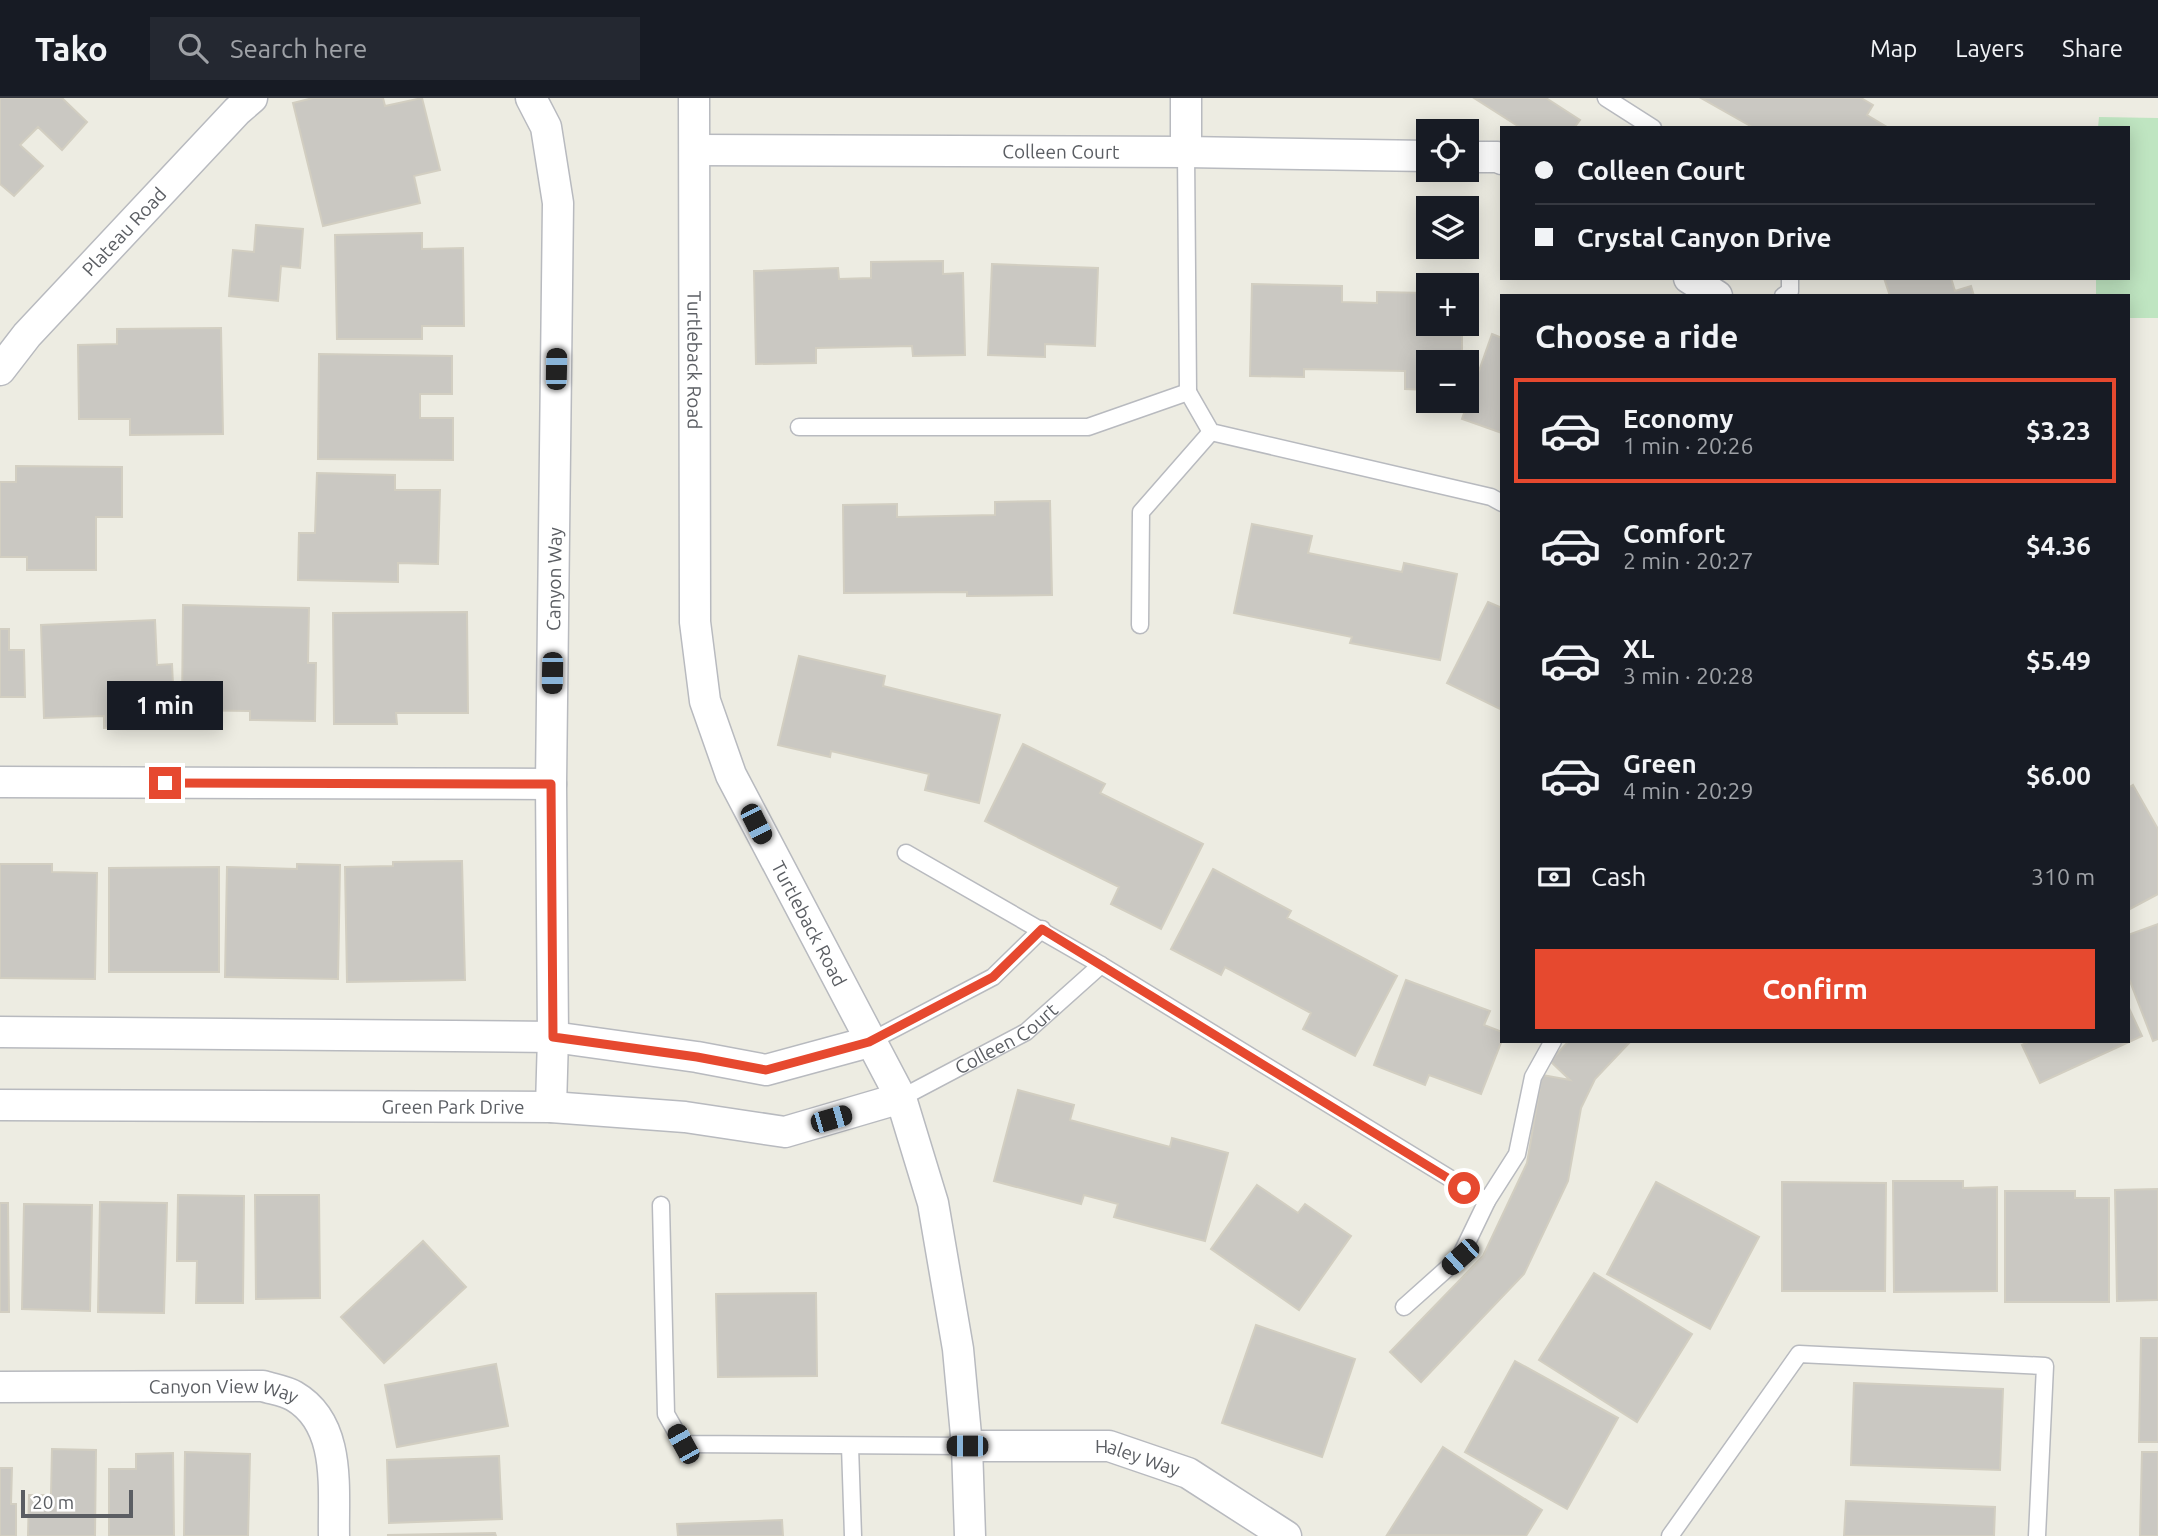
<!DOCTYPE html>
<html lang="en">
<head>
<meta charset="utf-8">
<style>
	body { margin:0; font-family:Ubuntu,sans-serif; background:#242831; color:#f1f3f6; height:100vh; display:flex; flex-direction:column; font-size:26px; white-space:nowrap }
	* { box-sizing:border-box; margin:0 }
	p { font-size:23px; color:#9ea1a6 }
	.icon { flex:none; width:38px; height:38px; fill:none; stroke:currentColor; stroke-width:2; stroke-linecap:round; stroke-linejoin:round }
	.map { position:relative; flex:1; overflow:hidden }
	.sheet { position:absolute; left:1500px; top:196px; width:630px; height:749px; display:flex; flex-direction:column; background:#171b24; border-radius:0px; box-shadow:0 4px 18px #0003 }
	.sheet>* { flex:none }
	.hud { position:absolute; left:1500px; top:28px; width:630px; height:154px; border-radius:0px; box-shadow:0 4px 18px #0003; display:grid; align-content:center; height:154px; padding:0 35px; background:#171b24 }
	.controls { position:absolute; left:1416px; top:21px; display:grid; gap:14px }
	.controls a { display:grid; place-items:center; width:63px; height:63px; border-radius:0px; background:#171b24; box-shadow:0 4px 18px #0003; font-size:35px }
	.scale { position:absolute; left:21px; bottom:18px; width:112px; box-sizing:border-box; padding-left:7px; border:4px solid #5b5e63; border-top:0; font-size:19px; line-height:24px; white-space:nowrap; color:#5b5e63; -webkit-text-stroke:5px #fff; paint-order:stroke }
	.end { position:absolute; width:32px; height:32px; margin:-16px; border:9px solid #e6492f; background:#fff; box-shadow:0 0 0 4px #fff }
	.from { border-radius:50% }
	.bubble { position:absolute; height:49px; border-radius:0px; background:#171b24; box-shadow:0 4px 18px #0003; font-size:23px; font-weight:600; line-height:49px; text-align:center }
	.car { position:absolute; width:21px; height:42px; margin:-21px -10px; border-radius:9px; box-shadow:0 0 5px 2px #0007; background:linear-gradient(#222 24%,#8ab4d8 0 40%,#222 0 76%,#8ab4d8 0 86%,#222 0) }
	.hud b { display:flex; align-items:center; gap:24px; height:66px; font-size:26px }
	.hud b+b { border-top:2px solid #363941 }
	.hud i { width:18px; height:18px; background:#f1f3f6 }
	ul { padding:0; list-style:none }
	li { display:flex; align-items:center; gap:21px; height:105px; margin:0 14px 10px; padding:0 21px; border:4px solid transparent; border-radius:0px }
	li div { flex:1 }
	li b { display:block; font-size:26px }
	li em { font-style:normal; font-weight:600 }
	li.current { border-color:#e6492f }
	li>.icon { width:63px; height:63px; stroke-width:1.5 }
	h2 { padding:0 35px; font-size:32px; line-height:84px }
	.pay { display:flex; align-items:center; gap:18px; height:77px; padding:0 35px; font-size:26px }
	.pay p { margin-inline-start:auto }
	.button { display:flex; gap:14px; margin-top:auto; padding:14px 35px }
	.button a { flex:1; height:80px; border-radius:0px; background:#e6492f; color:#fff; font-size:28px; font-weight:600; line-height:80px; text-align:center }
	header { display:flex; align-items:center; gap:42px; box-sizing:border-box; height:98px; padding:0 35px; background:#171b24; border-bottom:2px solid #363941 }
	header strong { font-size:33px }
	nav { display:flex; gap:38px; margin-inline-start:auto; font-size:24px }
	.search { width:490px; height:63px; background:#242831; display:flex; align-items:center; gap:18px; box-sizing:border-box; padding:0 24px; border-radius:0px; color:#9ea1a6; font-size:26px }
	.map>svg:first-child { display:block }
</style>
</head>
<body>
<header>
<strong>Tako</strong>
<div class="search"><svg class="icon" aria-label="search" viewBox="0 0 24 24"><circle cx="10" cy="10" r="6"/><path d="M15 15l6 6"/></svg>Search here</div>
<nav><a>Map</a><a>Layers</a><a>Share</a></nav>
</header>
<div class="map">
<svg width="2158" height="1438" viewBox="0 0 2158 1438">
	<rect width="100%" height="100%" fill="#edece2"/>
	<!-- green -->
	<path fill="#bfe5c1" d="M2099,19L2158,20V220H2128V198H2096V180H2128V30H2098Z"/>
	<!-- building -->
	<path fill="#cac8c2" stroke="#d2cec1" stroke-width="2" d="M0,0H62L87,24L62,52L38,29L20,47L43,68L14,98L0,86Z
		M313,0H383L385,8L422,0L440,72L414,78L420,105L323,128L293,5Z
		M1474,0H1546L1580,22L1574,30H1521Z
		M1701,0H1861L1873,7L1867,17L1887,29L1754,30Z
		M256,127L303,131L300,170L281,168L278,203L229,198L233,152L254,154Z
		M422,135V151L463,150L464,228H422V241H337L335,137Z
		M943,163V176L963,175L965,257L913,258L912,248L816,250V265L756,266L754,173L838,170L839,181L871,180V164Z
		M992,166L1098,170L1095,248L1045,246V259L988,257Z
		M1884,180H1951L1955,193L1971,188L1974,198H1890Z
		M1252,186L1342,188V204L1377,205V194L1428,195V226H1462V264H1428V292L1405,291V273L1304,271V279L1250,278Z
		M221,230L223,336L130,337V321H79L78,247L117,246V231Z
		M1492,236L1502,240V335L1462,321Z
		M319,256L452,258V296H420V320H453V362L318,361Z
		M16,368L122,369V419H96V472H27V459H0V384H16Z
		M317,375L395,377V392H440L438,466L398,465V484L298,482L299,435H315Z
		M1050,403L1052,497L967,498V494L844,495L843,407L897,406V419L995,417V404Z
		M1252,426L1312,438L1308,455L1402,474L1404,465L1457,476L1440,562L1350,545L1352,539L1234,515Z
		M1488,504L1502,510V612L1447,585Z
		M183,507L309,510L308,565H316L315,623L250,622V613L182,612Z
		M467,514L468,615H396L397,626H334L333,515Z
		M155,522L157,567L172,566L175,628L104,630V618L44,620L41,527Z
		M0,531H9V552H24L25,599H0Z
		M799,558L885,578L883,588L1000,617L979,705L925,692L929,676L831,653L830,659L778,647Z
		M1023,646L1105,686L1100,695L1203,746L1161,831L1111,806L1119,789L985,723Z
		M2133,687L2158,731V796L2128,812V690Z
		M462,763L465,882L347,884L345,769L393,768V764Z
		M0,766H52V774L97,775L95,881L0,880Z
		M297,766L340,767L338,881L225,879L227,769L297,771Z
		M219,769V874H109V770Z
		M1213,771L1291,813L1287,820L1397,878L1355,958L1303,931L1311,915L1225,869L1221,877L1171,851Z
		M2158,826V941L2153,943L2128,878V837Z
		M1406,882L1490,913L1484,927L1502,934V942L1481,996L1429,977L1425,987L1374,967Z
		M2128,908L2142,938L2040,985L2022,947L2030,943H2128Z
		M1569,943H1631L1595,981L1581,1010L1568,1083L1524,1176L1421,1284L1390,1254L1483,1158L1527,1065L1542,977L1570,982L1550,963Z
		M1018,992L1074,1007L1070,1022L1170,1049L1172,1040L1228,1055L1205,1143L1114,1119L1118,1106L1084,1097L1081,1106L994,1083Z
		M1893,1083H1963V1090L1997,1089V1193L1894,1194Z
		M1656,1084L1759,1139L1710,1231L1607,1176Z
		M1782,1084L1886,1085L1885,1193H1782Z
		M1257,1087L1298,1115L1305,1106L1351,1138L1299,1212L1211,1151Z
		M2158,1091V1202L2117,1203L2115,1092Z
		M2005,1093H2075V1100H2109V1204H2005Z
		M178,1097L244,1098L243,1205H196L197,1163H177Z
		M255,1097H319L320,1200L256,1201Z
		M100,1104L167,1105L164,1215L98,1214Z
		M0,1105H8L9,1214H0Z
		M24,1106L92,1107L90,1213L22,1211Z
		M423,1143L466,1189L384,1265L341,1219Z
		M1594,1175L1692,1236L1637,1324L1539,1262Z
		M816,1195L817,1278L718,1279L716,1196Z
		M1256,1227L1355,1261L1322,1359L1222,1325Z
		M2141,1240H2158V1344H2139Z
		M1515,1263L1618,1320L1567,1411L1465,1354Z
		M496,1266L508,1328L397,1349L385,1287Z
		M1854,1285L2003,1291L2000,1372L1851,1367Z
		M1443,1349L1542,1412L1526,1438L1387,1437Z
		M52,1351L96,1352L95,1438H28L29,1397H51Z
		M185,1354L250,1356L248,1438H184Z
		M2142,1354H2158V1438H2140Z
		M173,1355L174,1438H109V1371H136V1356Z
		M499,1358L502,1421L389,1425L387,1362Z
		M0,1370H12L11,1406H16V1438H0Z
		M1846,1403L1995,1409L1994,1438H1844Z
		M782,1422L783,1438H678L677,1426Z
		M495,1435L496,1438H388V1437Z"/>
	<g fill="none" stroke-linecap="round" stroke-linejoin="round">
		<defs>
			<g id="lane">
				<path d="M1606,0L1653,30"/>
				<path d="M1186,54L1188,294"/>
				<path d="M1783,198L1790,193V180"/>
				<path d="M799,329H1088L1188,294L1211,334L1491,399L1502,405"/>
				<path d="M1140,527L1141,414L1211,334"/>
				<path d="M906,755L1101,867L1487,1103"/>
				<path d="M869,944L993,879L1042,831"/>
				<path id="s1" d="M901,1000L1026,934L1101,867"/>
				<path d="M661,1107L666,1316L683,1346L967,1348"/>
				<path d="M1404,1209L1460,1159L1487,1103L1517,1056L1533,979L1553,943"/>
				<path d="M850,1348L853,1438"/>
				<path d="M1670,1438L1799,1256L2045,1268L2037,1438"/>
			</g>
			<g id="street">
				<path d="M531,0L546,29L558,105L551,686L553,939L551,1009"/>
				<path id="s2" d="M694,0L695,524L705,603L731,677L901,1000L933,1105L958,1251L967,1348L970,1438"/>
				<path id="s3" d="M695,52L1186,54L1428,58"/>
				<path d="M1186,54V0"/>
				<path d="M1466,59H1498L1502,61"/>
				<path d="M1689,180L1717,198"/>
				<path id="s4" d="M0,272L27,237L237,13L252,0"/>
				<path d="M0,684L551,686"/>
				<path d="M0,934L553,939L697,959L766,972L869,944"/>
				<path id="s5" d="M0,1007L551,1009L685,1019L785,1034L901,1000"/>
				<path id="s6" d="M0,1289L263,1288C272,1291 285,1293 294,1298C342,1326 333,1391 334,1438"/>
				<path id="s7" d="M967,1348H1109L1188,1375L1286,1438"/>
			</g>
		</defs>
		<!-- lane casing -->
		<use href="#lane" stroke="#b8babf" stroke-width="19"/>
		<!-- street casing -->
		<use href="#street" stroke="#b8babf" stroke-width="33"/>
		<!-- lane -->
		<use href="#lane" stroke="#fff" stroke-width="16"/>
		<!-- street -->
		<use href="#street" stroke="#fff" stroke-width="30"/>
	</g>
	<g fill="none" stroke-linecap="round" stroke-linejoin="round">
		<!-- route -->
		<path stroke="#e6492f" stroke-width="9" d="M165,685L551,686L553,939L697,959L766,972L869,944L993,879L1042,831L1464,1090"/>
	</g>
	<g text-anchor="middle" dominant-baseline="central" stroke-width="7" stroke-linejoin="round" paint-order="stroke">
		<!-- street labels -->
		<g font-size="19" fill="#5b5e63" stroke="#fff">
			<text stroke="none"><textPath href="#s3" startOffset="366">Colleen Court</textPath></text>
			<text stroke="none"><textPath href="#s4" startOffset="186">Plateau Road</textPath></text>
			<text stroke="none"><textPath href="#s2" startOffset="262">Turtleback Road</textPath></text>
			<text transform="translate(554 481) rotate(-89)">Canyon Way</text>
			<text stroke="none"><textPath href="#s2" startOffset="850">Turtleback Road</textPath></text>
			<text stroke="none"><textPath href="#s1" startOffset="121">Colleen Court</textPath></text>
			<text stroke="none"><textPath href="#s5" startOffset="453">Green Park Drive</textPath></text>
			<text stroke="none"><textPath href="#s6" startOffset="224">Canyon View Way</textPath></text>
			<text stroke="none"><textPath href="#s7" startOffset="172">Haley Way</textPath></text>
		</g>
	</g>
</svg>
<div class="controls">
<a><svg class="icon" aria-label="locate" viewBox="0 0 24 24"><circle cx="12" cy="12" r="6"/><path d="M12 2v4M12 18v4M2 12h4M18 12h4"/></svg></a>
<a><svg class="icon" aria-label="layers" viewBox="0 0 24 24"><path d="M12 4l9 5-9 5-9-5zM3 14l9 5 9-5"/></svg></a>
<a>+</a>
<a>−</a>
</div>
<div class="scale">20 m</div>
<i class="end from" style="left:1464px;top:1090px"></i>
<i class="end" style="left:165px;top:685px"></i>
<div class="bubble" style="left:107px;top:583px;width:116px">1 min</div>
<i class="car" style="left:556px;top:271px;rotate:1deg"></i>
<i class="car" style="left:552px;top:575px;rotate:181deg"></i>
<i class="car" style="left:756px;top:726px;rotate:153deg"></i>
<i class="car" style="left:831px;top:1021px;rotate:74deg"></i>
<i class="car" style="left:1460px;top:1159px;rotate:228deg"></i>
<i class="car" style="left:683px;top:1346px;rotate:331deg"></i>
<i class="car" style="left:967px;top:1348px;rotate:270deg"></i>
<div class="hud">
<b><i class="from"></i>Colleen Court</b>
<b><i></i>Crystal Canyon Drive</b>
</div>
<section class="sheet">
<h2>Choose a ride</h2>
<ul>
<li class="current"><svg class="icon" aria-label="car" viewBox="0 0 24 24"><path d="M5 17H2v-5l4-1 3-4h7l3 4 3 1v5h-3M9 17h6M6 11h13"/><circle cx="7" cy="17" r="2"/><circle cx="17" cy="17" r="2"/></svg><div><b>Economy</b><p>1 min · 20:26</p></div><em>$3.23</em></li>
<li><svg class="icon" aria-label="car" viewBox="0 0 24 24"><path d="M5 17H2v-5l4-1 3-4h7l3 4 3 1v5h-3M9 17h6M6 11h13"/><circle cx="7" cy="17" r="2"/><circle cx="17" cy="17" r="2"/></svg><div><b>Comfort</b><p>2 min · 20:27</p></div><em>$4.36</em></li>
<li><svg class="icon" aria-label="car" viewBox="0 0 24 24"><path d="M5 17H2v-5l4-1 3-4h7l3 4 3 1v5h-3M9 17h6M6 11h13"/><circle cx="7" cy="17" r="2"/><circle cx="17" cy="17" r="2"/></svg><div><b>XL</b><p>3 min · 20:28</p></div><em>$5.49</em></li>
<li><svg class="icon" aria-label="car" viewBox="0 0 24 24"><path d="M5 17H2v-5l4-1 3-4h7l3 4 3 1v5h-3M9 17h6M6 11h13"/><circle cx="7" cy="17" r="2"/><circle cx="17" cy="17" r="2"/></svg><div><b>Green</b><p>4 min · 20:29</p></div><em>$6.00</em></li>
</ul>
<div class="pay"><svg class="icon" aria-label="cash" viewBox="0 0 24 24"><path d="M3 7h18v10H3z"/><circle cx="12" cy="12" r="2"/></svg>Cash<p>310 m</p></div>
<div class="button"><a>Confirm</a></div>
</section>
</div>
</body>
</html>
